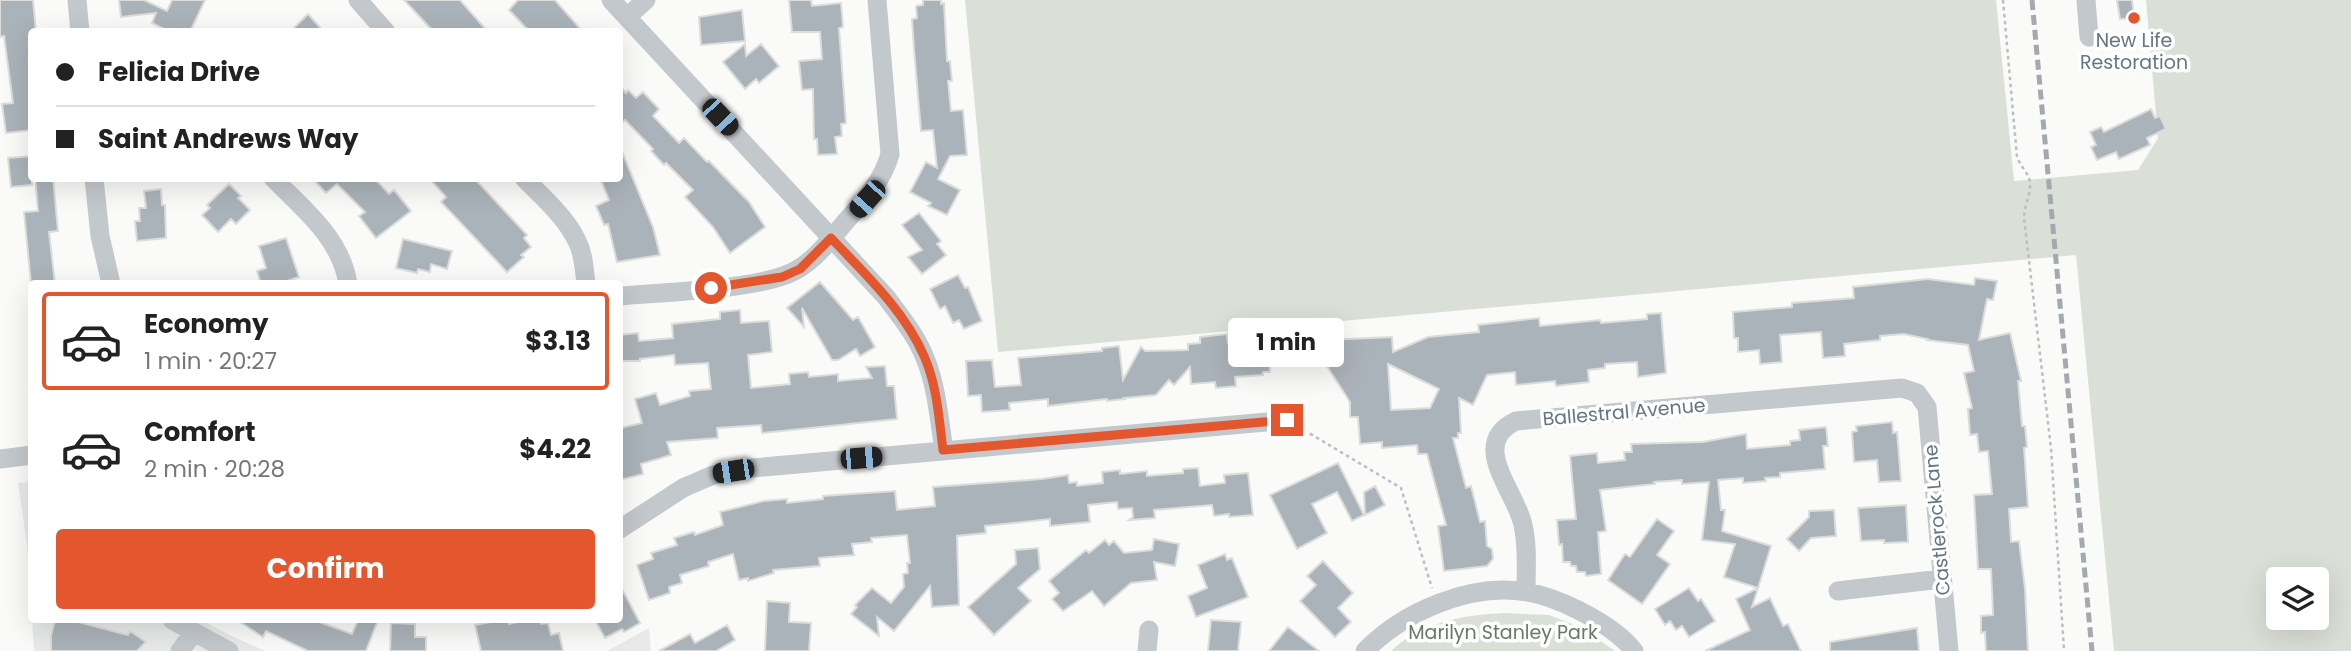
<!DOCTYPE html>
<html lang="en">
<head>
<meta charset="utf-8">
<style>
	body { margin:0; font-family:Poppins,sans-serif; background:#f6f6f6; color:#222; height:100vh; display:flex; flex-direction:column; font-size:26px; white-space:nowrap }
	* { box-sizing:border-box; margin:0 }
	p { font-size:23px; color:#767676 }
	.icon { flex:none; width:38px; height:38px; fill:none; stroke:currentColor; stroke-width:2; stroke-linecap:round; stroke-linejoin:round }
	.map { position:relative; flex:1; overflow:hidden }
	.panel { position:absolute; left:28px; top:280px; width:595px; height:343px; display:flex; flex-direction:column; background:#fff; border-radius:7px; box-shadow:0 7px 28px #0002 }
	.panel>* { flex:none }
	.guide { position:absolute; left:28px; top:28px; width:595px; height:154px; border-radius:7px; box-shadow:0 7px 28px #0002; display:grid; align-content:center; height:154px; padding:0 28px; background:#fff }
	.tools { position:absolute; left:2266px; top:567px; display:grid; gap:14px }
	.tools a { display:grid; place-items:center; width:63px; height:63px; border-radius:7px; background:#fff; box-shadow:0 7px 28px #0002; font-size:35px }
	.end { position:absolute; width:32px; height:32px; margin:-16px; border:9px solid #e4572e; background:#fff; box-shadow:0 0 0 4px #fff }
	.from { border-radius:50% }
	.bubble { position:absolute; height:49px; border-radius:7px; background:#fff; box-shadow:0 7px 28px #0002; font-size:23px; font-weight:700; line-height:49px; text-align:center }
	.car { position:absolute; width:21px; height:42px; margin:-21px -10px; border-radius:9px; box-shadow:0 0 5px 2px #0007; background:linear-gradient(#222 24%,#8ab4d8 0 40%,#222 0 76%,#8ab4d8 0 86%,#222 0) }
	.guide b { display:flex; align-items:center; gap:24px; height:66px; font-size:26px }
	.guide b+b { border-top:2px solid #e0e0e0 }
	.guide i { width:18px; height:18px; background:#222 }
	ul { padding:12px 0 0; list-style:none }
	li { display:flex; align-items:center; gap:21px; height:98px; margin:0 14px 10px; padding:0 14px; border:4px solid transparent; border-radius:7px }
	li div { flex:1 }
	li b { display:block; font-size:26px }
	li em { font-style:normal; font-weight:700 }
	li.current { border-color:#e4572e }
	li>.icon { width:63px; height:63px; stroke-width:1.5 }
	.primary-button { display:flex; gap:14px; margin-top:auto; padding:14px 28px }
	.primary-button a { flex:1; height:80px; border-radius:7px; background:#e4572e; color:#fff; font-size:28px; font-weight:700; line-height:80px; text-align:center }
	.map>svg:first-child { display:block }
</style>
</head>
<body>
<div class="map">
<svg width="2351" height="651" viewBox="0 0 2351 651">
	<rect width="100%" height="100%" fill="#fafaf8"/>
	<!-- built -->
	<path fill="#e8e9e9" d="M31,482H32L31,605L27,545L18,483Z
		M32,620H201L240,640L266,651H34Z
		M649,628L651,651H607Z"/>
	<!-- green -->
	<path fill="#dadfd7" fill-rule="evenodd" d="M965,0H1996L2014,181L2138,170L2158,138L2146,0H2351V651H2114L2076,255L998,352ZM2278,579H2317V618H2278Z
		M1504,613L1549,615L1580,627L1615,651H1391C1422,622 1463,615 1504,613Z"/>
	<!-- building -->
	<path fill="#aab3b9" stroke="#dcdcda" stroke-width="2" fill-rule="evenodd" d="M0,0H33L36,32H32V130L6,133L2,104L13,103L4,36L0,37Z
		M119,0H144L167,11L172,0H205L190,32H170L152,23L156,13L121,17Z
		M404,0H460L488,32H434Z
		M518,0H555L583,32H530L509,10Z
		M789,0H811L812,6L841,3L843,27L839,28L846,123L841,124L842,136L835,137L837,154L818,155L817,139H814L813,89L802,90L799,61L822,59L820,32H792Z
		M923,0H941V4L944,3L947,61H950L952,81H948L951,111L963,110L967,155L950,156L938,179L960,190L947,215L928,206L931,203L910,192L926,162L937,168L933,130L921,131L914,49L912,19L917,18L916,6L923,5Z
		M2117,0H2132L2134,18L2120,19Z
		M742,10L745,41L701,45L699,17Z
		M308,14L324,32H290Z
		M745,44L746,56L761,44L779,66L759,83L756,79L745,89L723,62Z
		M620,86L626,93L628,90L636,98L643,92L659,109L653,116L679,143L684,138L707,162L709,161L749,202L765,227L730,253L713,227L685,197L693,190L666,163L664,165L651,151L653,149L625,120L620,125Z
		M2151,109L2155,118L2160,116L2166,129L2147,138L2150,145L2119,159L2116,152L2097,160L2091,147L2096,145L2090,132L2101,127L2104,132Z
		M620,147L653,227L660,255L617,262L608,224L604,225L596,206L609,200L600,178H620Z
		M32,156V185L11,187L8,158Z
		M35,178H53L58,231L49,232L55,284H31L24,212L38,211Z
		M312,178H374L389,194L394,190L411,211L376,238L359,216L365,212L337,184L326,193Z
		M429,178H474L527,235L524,238L531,247L521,255L524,257L507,272L441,202L446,197Z
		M229,184L241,196L238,198L250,210L236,224L231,219L218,232L202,215L210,208L207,205Z
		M161,189L162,205H165L166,238L137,241L135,221H140L139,208H146L144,191Z
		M919,213L941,241L937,244L946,255L922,274L908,257L922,250L902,225Z
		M286,238L299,277L278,284H261L257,271L266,268L259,246Z
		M403,239L452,251L447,269L431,264L430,272L418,269L417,273L396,268Z
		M958,275L965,288L968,287L982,321L964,329L959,320L953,323L945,306L940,309L930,289Z
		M1975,278L1997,281L1993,300L1987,299L1979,340L2010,333L2021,381H2018L2022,426H2025L2027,447L2024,448L2028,507L2009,509L2011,542L2019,541L2025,589L2028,651H1986L1985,632L1981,633V616L1993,615L1991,569H1978L1974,495L1992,494L1988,451L1979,452L1977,434L1970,435L1968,409L1972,408L1964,373L1974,371L1968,345L1927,340L1928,339L1904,334L1880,336V340L1844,344L1845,356L1823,358L1821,332L1780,335L1782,362L1760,364L1759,350L1738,352V338H1734L1733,312L1792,307V303L1854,298L1853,287L1928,279L1974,285Z
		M820,282L853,320L858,317L875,347L860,356L856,349L838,360H832L802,308L804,327L787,308Z
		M740,310L741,323L769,321L772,352L748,355L751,388L790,384L789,374L808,372L809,377L838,374V381L872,378L866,367L885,366L887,386H894L897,419L762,433L761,425L717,428L718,438L667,442L671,455L641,464L643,474L620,480V428L642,423L635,399L656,393L660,405L690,396L689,391L711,389L708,363L675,365L674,355L640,359V361H620V335L638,333L639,341L673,338L672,324L720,319V312Z
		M1661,313L1666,373L1638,377L1637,362L1605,364V368L1588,370L1589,382L1556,386L1555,381L1516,385L1515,372L1487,375L1473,405L1459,398L1461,433H1458V438H1453L1466,488L1471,486L1480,522L1485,521L1487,546L1492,549L1493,559L1487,566L1444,571L1438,526L1446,525L1427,454H1418L1417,445L1382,448V442L1360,444L1358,417H1350V402L1323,360L1328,340L1392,337L1393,352L1428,337L1479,332L1478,325L1539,318L1540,326L1600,320L1601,323L1647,319V314ZM1388,364L1439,389L1430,408L1391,410Z
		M1281,333L1282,336L1296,335L1298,364L1270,366V372H1263V375L1235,377L1236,386L1216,388L1215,382L1191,384L1190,367L1174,385L1169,380L1156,395L1124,398L1125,399L1107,401V399L1048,406V399L1009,403L1010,410L982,412L981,395L968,396L966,361L992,360L995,387L1021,385L1018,358L1102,351V348L1119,346L1123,380L1141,347L1145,351L1188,350V344L1200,343V337L1227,334L1228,343L1263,340V334Z
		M1892,422L1893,433L1897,432L1901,481L1879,482L1877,460L1854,462L1852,432L1857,431L1856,426Z
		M1826,427L1828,446H1823L1825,469L1780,473V477L1765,478L1766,481L1743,483V478L1718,480L1721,510H1725L1722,531L1771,546L1758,588L1724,577L1735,544L1702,540L1709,482L1682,484V480L1654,482L1655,484L1600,490L1606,531L1598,532L1601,574L1586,576L1585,572H1577L1576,566H1571L1570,562H1563L1562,544L1559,545L1557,520L1576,519L1570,456L1597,453L1598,463L1625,460L1624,452H1632L1631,444L1703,442L1746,434L1747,449L1790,445V441L1800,440L1799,430Z
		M1338,463L1364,515L1352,521L1337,492L1312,504L1327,533L1297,549L1270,495Z
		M1198,468L1200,486L1225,483L1224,475L1248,473L1253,515L1229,517V514L1214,516L1212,505L1154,510L1155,518L1129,520L1133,517L1132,508L1118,509L1117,502L1088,505L1090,522L1050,526V519L985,526L986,533L957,536L959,605L932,607L930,586L894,631L877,617L879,636L851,614L857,607L855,605L872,588L891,603L904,587L903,574L908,573L907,563H910L907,535L871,538L872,542L852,544L854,555L819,558L820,566L773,570L774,573L748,581V578L739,580L733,554L708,562L709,566L680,575L682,583L669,587L670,593L649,600L637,565L653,559L651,553L677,545L674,538L694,532L695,535L723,525L720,512L764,501L787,499V503L823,499V496L895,491L897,510L935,506L933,487L1042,479L1068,475L1069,483L1077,482V486L1103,483L1102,472L1120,470V474L1147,471V476L1183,473V469Z
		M1375,486L1385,505L1365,515L1364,492Z
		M1906,505L1908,542L1884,543V540L1861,541L1858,508Z
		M1834,510L1836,536L1811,538L1799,551L1787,539L1809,517V511Z
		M1657,519L1674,531L1657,555L1670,564L1642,604L1608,580L1625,554L1630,557Z
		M1154,539L1179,544L1175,566L1154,562L1157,580L1131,583L1104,606L1092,591L1063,611L1052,599L1059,593L1049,581L1086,550L1089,553L1105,540L1109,545L1114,541L1124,553L1152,550Z
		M1038,548L1040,569L1018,588L1031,601L994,635L968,607L1016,564L1015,550Z
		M1225,554L1227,560L1232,558L1248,597L1196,617L1188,596L1207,588L1198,565Z
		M1323,561L1353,593L1338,608L1351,622L1335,637L1300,601L1316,585L1307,576Z
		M620,585L640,623L624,632L622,629L605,638L595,620H620Z
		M1689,588L1698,601L1701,599L1715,621L1689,637L1682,626L1676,630L1670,621L1665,625L1655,609Z
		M1758,588L1752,607L1770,598L1783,626L1788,624L1801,651H1705L1750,630L1736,599Z
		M767,601L790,603L789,622L811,623L809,651H765Z
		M55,620H71L128,635L130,631L146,642L137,651H51V636Z
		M237,620H314L352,634L358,620H378L366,651H308L266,631L263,637Z
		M501,620H508L509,624L525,620H540L541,624L548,623L551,635L559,633L563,651H481L475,625Z
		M1211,620L1241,622L1238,651H1208Z
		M391,623L415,624V637H426V651H390Z
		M727,625L735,640L716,651H659L690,634L695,643Z
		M1288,627L1319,651H1269Z
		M1917,628L1919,651H1830V642Z"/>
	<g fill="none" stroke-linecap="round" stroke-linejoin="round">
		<!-- path -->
		<path stroke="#bbbfc2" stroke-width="2.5" stroke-dasharray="3.5 3.5" stroke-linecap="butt" d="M2003,0L2017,157C2020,165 2026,171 2029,178C2033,192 2024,204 2024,218L2051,448L2064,651
			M1304,430L1401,488L1432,588"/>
		<!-- minor -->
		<path stroke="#c3c8cc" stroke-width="19" d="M77,0L80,32
			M358,0L386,32
			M611,0L886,297C900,316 916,335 925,358C937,387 939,420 944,450
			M2086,0L2089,37
			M627,17L646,0
			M94,178L100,236L111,284
			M273,178C304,210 341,238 348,284
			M524,178C542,197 566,217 577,241C584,254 584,269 586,284
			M620,296C662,292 765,290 798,269C817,258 833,236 847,220C865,200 883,180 890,154L877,0
			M0,459L32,455
			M620,529L683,488L713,475L752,468L1288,420
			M1526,591C1526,569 1528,547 1523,525C1516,491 1468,444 1516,421L1902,388L1917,393L1927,407L1949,651
			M1838,591L1941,579
			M172,620L229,651
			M180,651L194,632
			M1147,651L1149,630
			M1365,651C1403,612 1471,582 1527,592C1545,595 1562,602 1578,610C1598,620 1620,633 1634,651"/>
		<!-- rail -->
		<path stroke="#a2aab0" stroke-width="5" stroke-dasharray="10 5" stroke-linecap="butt" d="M2032,0L2092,651"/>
	</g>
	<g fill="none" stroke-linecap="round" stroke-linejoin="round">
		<!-- route -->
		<path stroke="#e4572e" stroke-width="9" d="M711,288L782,277L800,269L831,238C865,274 904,310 924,356C937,385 939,419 943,450L1287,420"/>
	</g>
	<!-- markers -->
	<circle fill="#e4572e" stroke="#fff" stroke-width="2.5" cx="2134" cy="18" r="7"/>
	<g text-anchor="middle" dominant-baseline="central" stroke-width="7" stroke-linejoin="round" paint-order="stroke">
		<!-- poi labels -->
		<g font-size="19" fill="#657683" stroke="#fff">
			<text x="2134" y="40">New Life<tspan x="2134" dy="22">Restoration</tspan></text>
		</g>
		<!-- street labels -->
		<g font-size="19" fill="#657683" stroke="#fff">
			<text transform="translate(1624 412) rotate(-5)">Ballestral Avenue</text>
			<text transform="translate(1937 520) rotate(-95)">Castlerock Lane</text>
		</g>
		<!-- park labels -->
		<g font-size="19" fill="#687a64" stroke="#fff">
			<text x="1503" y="632">Marilyn Stanley Park</text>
		</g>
	</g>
</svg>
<div class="tools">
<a><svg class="icon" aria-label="layers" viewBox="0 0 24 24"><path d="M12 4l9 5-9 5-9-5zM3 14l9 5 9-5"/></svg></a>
</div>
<i class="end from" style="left:711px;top:288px"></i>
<i class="end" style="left:1287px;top:420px"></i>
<div class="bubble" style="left:1228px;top:318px;width:116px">1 min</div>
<i class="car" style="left:720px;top:117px;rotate:137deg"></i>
<i class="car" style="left:867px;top:199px;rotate:222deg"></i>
<i class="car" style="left:861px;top:458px;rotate:85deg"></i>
<i class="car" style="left:733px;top:471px;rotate:261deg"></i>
<div class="guide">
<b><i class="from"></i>Felicia Drive</b>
<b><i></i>Saint Andrews Way</b>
</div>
<section class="panel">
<ul>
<li class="current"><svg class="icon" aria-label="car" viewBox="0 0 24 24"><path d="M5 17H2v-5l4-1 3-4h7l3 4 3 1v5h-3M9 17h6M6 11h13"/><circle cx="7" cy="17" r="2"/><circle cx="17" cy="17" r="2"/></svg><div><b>Economy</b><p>1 min · 20:27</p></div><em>$3.13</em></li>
<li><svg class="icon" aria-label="car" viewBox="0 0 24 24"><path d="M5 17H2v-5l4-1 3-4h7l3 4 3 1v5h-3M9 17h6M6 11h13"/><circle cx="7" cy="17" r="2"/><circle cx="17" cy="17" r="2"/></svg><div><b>Comfort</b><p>2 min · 20:28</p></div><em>$4.22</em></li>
</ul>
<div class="primary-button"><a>Confirm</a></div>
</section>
</div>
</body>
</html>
